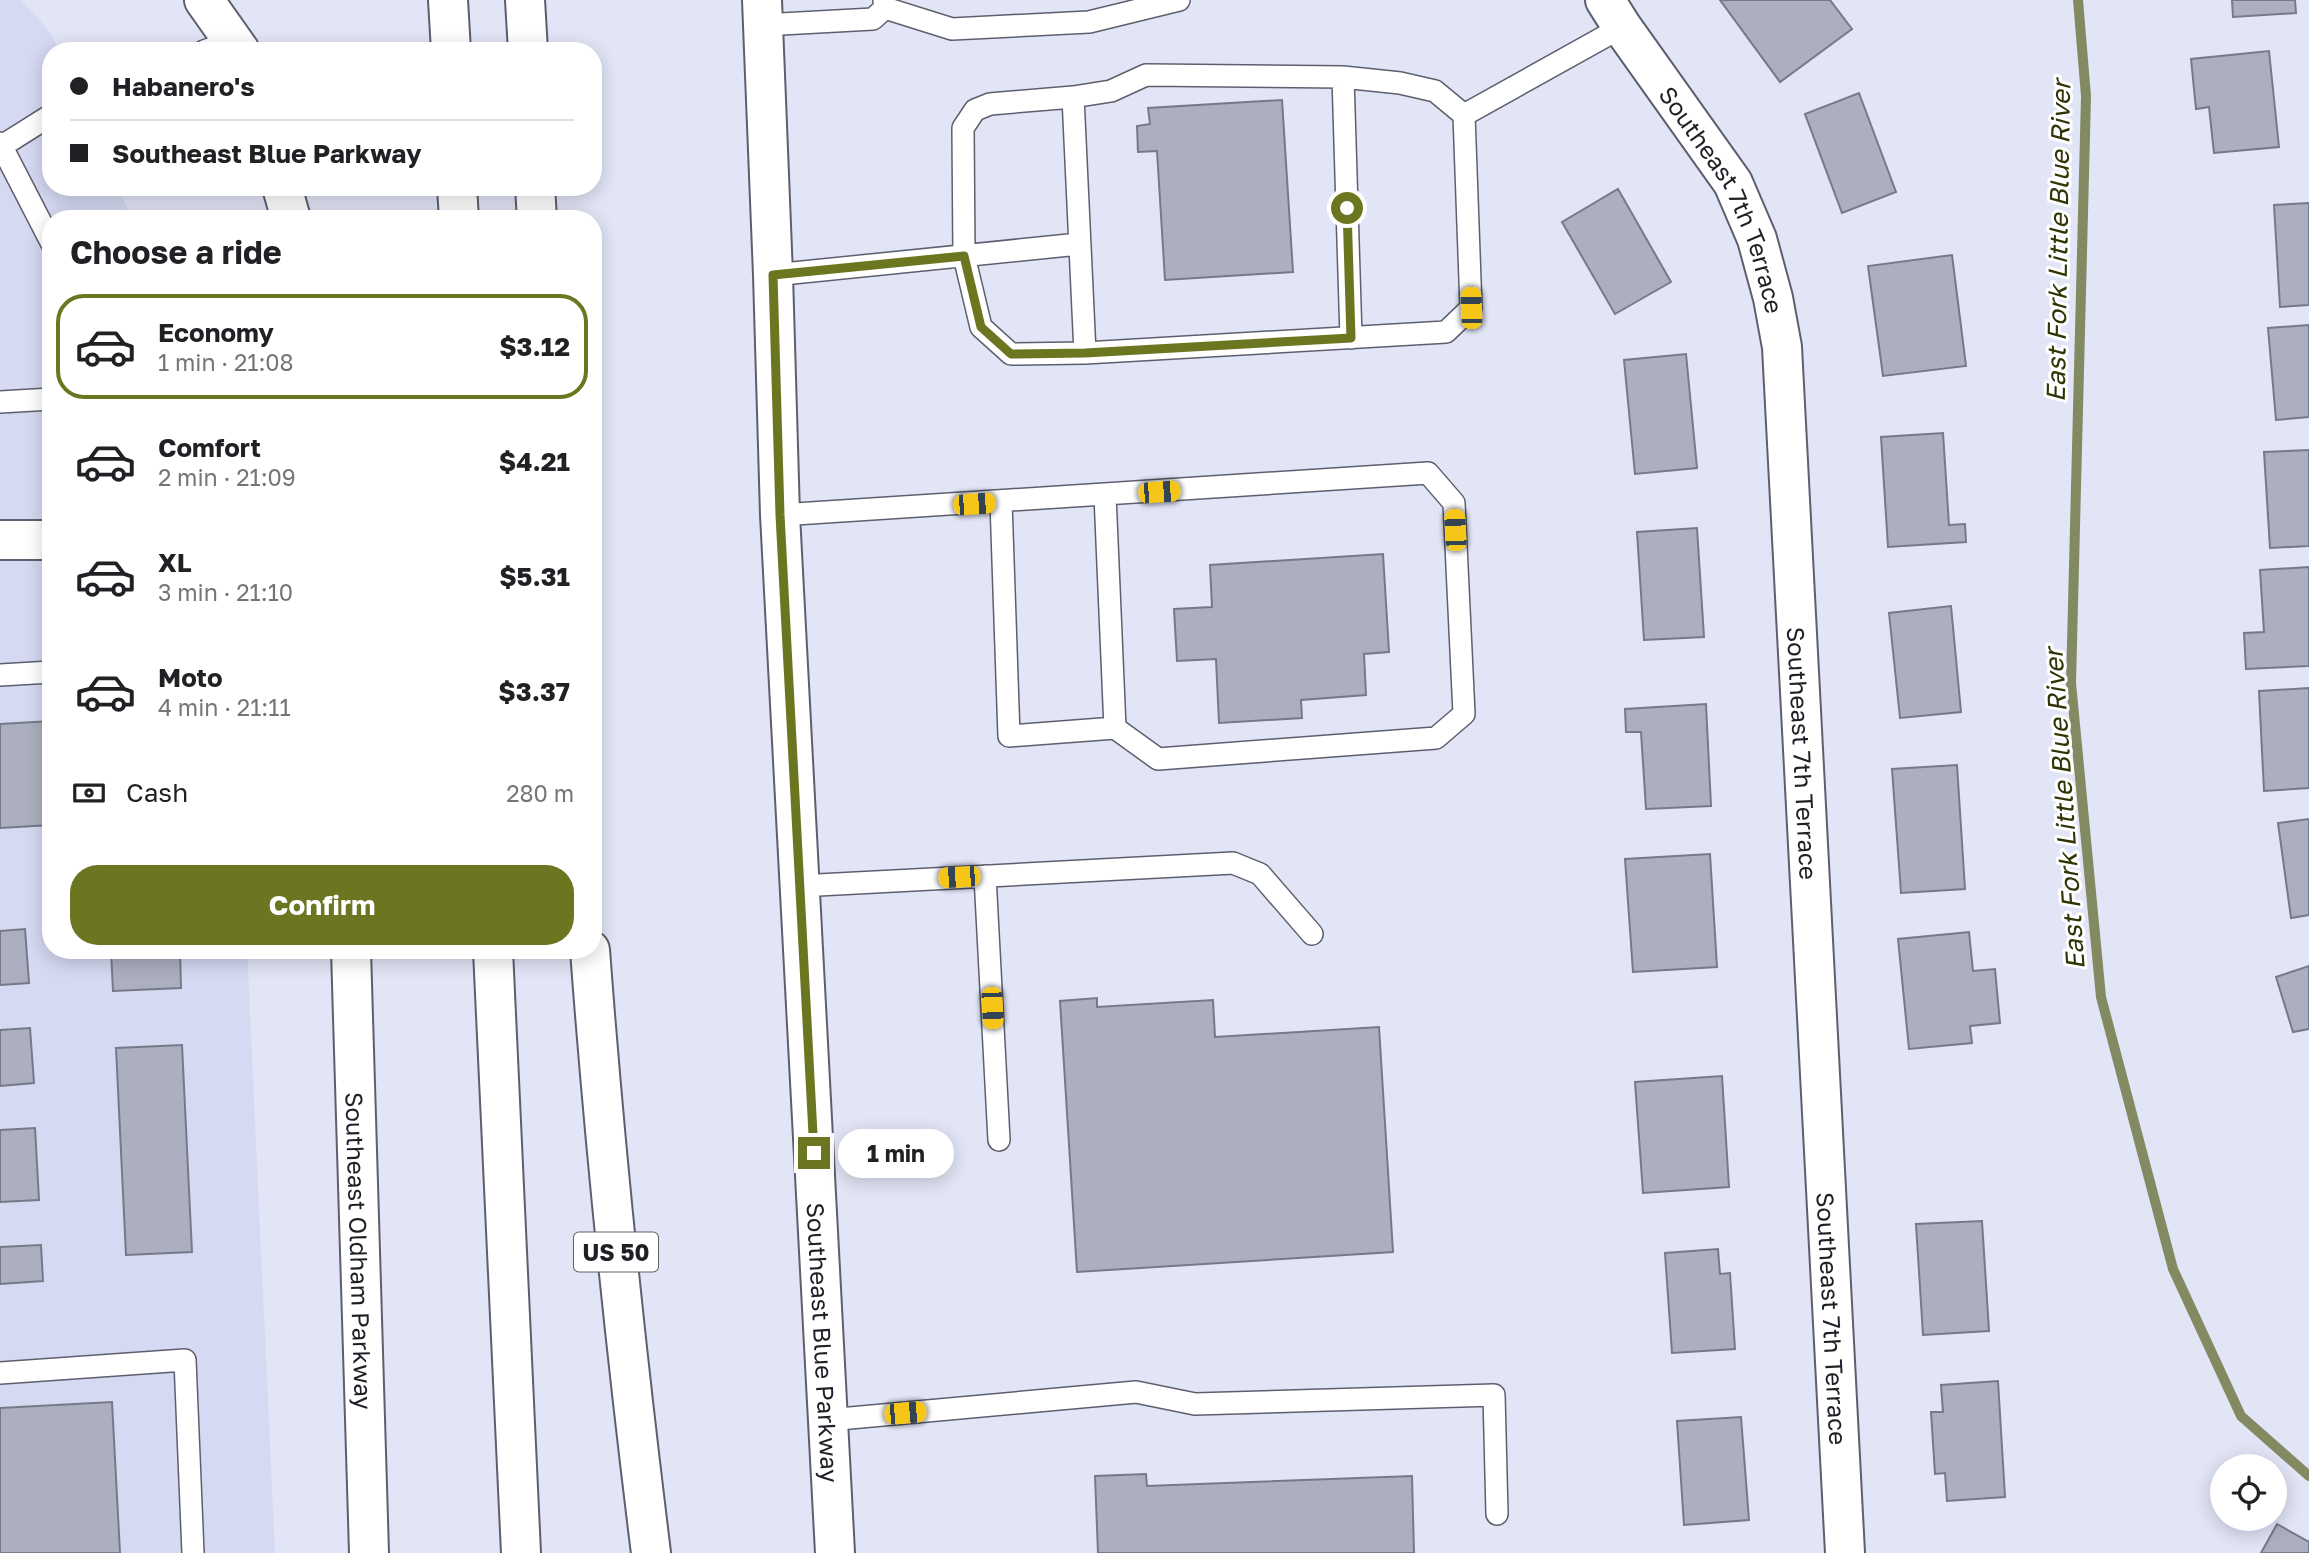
<!DOCTYPE html>
<html lang="en">
<head>
<meta charset="utf-8">
<style>
	body { margin:0; font-family:"Golos Text",sans-serif; background:#f6f6f6; color:#202124; height:100vh; display:flex; flex-direction:column; font-size:26px; white-space:nowrap }
	* { box-sizing:border-box; margin:0 }
	p { font-size:23px; color:#757577 }
	.icon { flex:none; width:38px; height:38px; fill:none; stroke:currentColor; stroke-width:2; stroke-linecap:round; stroke-linejoin:round }
	.map { position:relative; flex:1; overflow:hidden }
	.side { position:absolute; left:42px; top:210px; width:560px; height:749px; display:flex; flex-direction:column; background:#fff; border-radius:28px; box-shadow:0 4px 18px #0003 }
	.side>* { flex:none }
	.top-card { position:absolute; left:42px; top:42px; width:560px; height:154px; border-radius:28px; box-shadow:0 4px 18px #0003; display:grid; align-content:center; height:154px; padding:0 28px; background:#fff }
	.buttons { position:absolute; left:2210px; top:1454px; display:grid; gap:14px }
	.buttons a { display:grid; place-items:center; width:77px; height:77px; border-radius:50%; background:#fff; box-shadow:0 4px 18px #0003; font-size:35px }
	.end { position:absolute; width:32px; height:32px; margin:-16px; border:9px solid #6c7621; background:#fff; box-shadow:0 0 0 4px #fff }
	.from { border-radius:50% }
	.bubble { position:absolute; height:49px; border-radius:24px; background:#fff; box-shadow:0 4px 18px #0003; font-size:23px; font-weight:700; line-height:49px; text-align:center }
	.car { position:absolute; width:21px; height:42px; margin:-21px -10px; border-radius:9px; box-shadow:0 0 5px 2px #0007; background:linear-gradient(#f5c518 24%,#345 0 40%,#f5c518 0 76%,#345 0 86%,#f5c518 0) }
	.top-card b { display:flex; align-items:center; gap:24px; height:66px; font-size:26px }
	.top-card b+b { border-top:2px solid #e0e0e0 }
	.top-card i { width:18px; height:18px; background:#202124 }
	ul { padding:0; list-style:none }
	li { display:flex; align-items:center; gap:21px; height:105px; margin:0 14px 10px; padding:0 14px; border:4px solid transparent; border-radius:28px }
	li div { flex:1 }
	li b { display:block; font-size:26px }
	li em { font-style:normal; font-weight:700 }
	li.active { border-color:#6c7621 }
	li>.icon { width:63px; height:63px; stroke-width:1.5 }
	h2 { padding:0 28px; font-size:32px; line-height:84px }
	.pay { display:flex; align-items:center; gap:18px; height:77px; padding:0 28px; font-size:26px }
	.pay p { margin-inline-start:auto }
	.button { display:flex; gap:14px; margin-top:auto; padding:14px 28px }
	.button a { flex:1; height:80px; border-radius:28px; background:#6c7621; color:#fff; font-size:28px; font-weight:700; line-height:80px; text-align:center }
	.map>svg:first-child { display:block }
</style>
</head>
<body>
<div class="map">
<svg width="2309" height="1553" viewBox="0 0 2309 1553">
	<rect width="100%" height="100%" fill="#e2e5f6"/>
	<!-- built -->
	<path fill="#d5d9f1" d="M0,0H21L51,33L59,51H51V187H118L132,219H51V950H247L275,1553H0Z"/>
	<g fill="none" stroke-linecap="round" stroke-linejoin="round">
		<!-- stream -->
		<path stroke="#838a62" stroke-width="10" d="M2078,0L2086,96L2071,683L2101,997L2173,1269L2241,1416L2309,1476"/>
	</g>
	<!-- building -->
	<path fill="#acafbf" stroke="#767988" stroke-width="2" d="M1720,0H1830L1852,29L1780,82Z
		M2232,0H2295L2296,13L2233,17Z
		M2269,51L2279,147L2214,153L2209,107L2196,109L2191,59Z
		M1859,93L1896,192L1842,213L1805,114Z
		M1282,100L1293,272L1165,280L1157,151L1138,152L1137,126L1150,124L1148,108Z
		M1618,189L1671,282L1615,314L1562,222Z
		M2309,203V305L2280,307L2274,205Z
		M1952,255L1966,366L1883,376L1868,266Z
		M2309,325V417L2276,420L2268,328Z
		M1686,354L1697,468L1635,474L1624,360Z
		M1943,433L1949,525L1965,524L1966,542L1888,547L1881,437Z
		M2309,450V546L2270,548L2264,452Z
		M1697,528L1704,637L1644,640L1637,532Z
		M1383,554L1389,652L1364,654L1366,695L1301,700L1302,718L1219,723L1216,659L1177,661L1174,609L1212,607L1210,565Z
		M2309,567V666L2246,669L2244,633L2264,632L2260,570Z
		M1951,606L1961,712L1900,718L1889,613Z
		M2309,688V788L2264,791L2259,691Z
		M1706,704L1711,806L1646,809L1641,732H1626L1625,709Z
		M51,721V825L0,828V724Z
		M1957,765L1965,889L1901,893L1892,769Z
		M2309,819V915L2291,918L2278,823Z
		M1710,854L1717,967L1633,972L1625,859Z
		M25,929L29,983L0,985V931Z
		M1969,932L1973,971L1995,969L2000,1023L1970,1026L1972,1043L1909,1049L1898,939Z
		M111,950H180L181,988L113,991Z
		M2309,966V1029L2293,1032L2276,977Z
		M1097,998V1007L1213,1000L1215,1037L1379,1027L1393,1252L1077,1272L1060,1001Z
		M30,1028L34,1083L0,1086V1030Z
		M182,1045L192,1252L126,1255L116,1048Z
		M1722,1076L1729,1187L1643,1193L1635,1082Z
		M35,1128L39,1200L0,1202V1130Z
		M1982,1221L1989,1331L1923,1335L1916,1224Z
		M41,1245L43,1281L0,1284V1247Z
		M1718,1249L1720,1274L1730,1273L1735,1349L1672,1353L1665,1253Z
		M1998,1381L2005,1497L1947,1501L1945,1473L1935,1474L1931,1412H1943L1941,1385Z
		M112,1402L120,1553H0V1408Z
		M1741,1417L1749,1520L1684,1525L1677,1421Z
		M1146,1474L1147,1486L1412,1476L1414,1553H1098L1095,1476Z
		M2277,1524L2309,1542V1553H2261Z"/>
	<g fill="none" stroke-linecap="round" stroke-linejoin="round">
		<defs>
			<path id="lane" d="M885,8L952,29L1089,22L1179,0
				M763,25L873,19L885,8L884,0
				M204,51L233,41
				M1343,77L1351,338
				M1073,97L1085,353
				M1464,115L1435,91L1400,83L1343,77L1146,75L1111,91L1073,97L990,104L975,110L963,128L964,256L981,327L1011,354L1085,353L1446,332L1471,308L1464,115L1622,27
				M0,143L51,242
				M2,146L51,115
				M773,275L1079,244
				M0,402L51,399
				M1105,495L1115,728
				M780,515L1428,473L1454,503L1464,714L1436,738L1158,759L1115,728L1009,736L1001,502
				M0,675L51,672
				M985,876L999,1140
				M799,886L1233,863L1260,874L1312,934
				M0,1373L185,1360L193,1553
				M828,1420L1136,1392L1195,1404L1494,1395L1497,1514"/>
			<g id="street">
				<path id="s1" d="M1605,0L1622,27L1733,183L1757,239L1773,298L1782,347L1845,1553"/>
				<path d="M0,540H51"/>
			</g>
			<g id="secondary">
				<path d="M204,0L240,51"/>
				<path id="s2" d="M762,0L773,275L780,515L835,1553"/>
				<path d="M282,187L291,219"/>
				<path id="s3" d="M351,950L369,1553"/>
			</g>
			<path id="highway" d="M448,0L451,51
				M525,0L528,51
				M457,187L459,219
				M535,187L537,219
				M493,950L521,1553
				M590,950C605,1152 626,1352 651,1553"/>
		</defs>
		<!-- lane casing -->
		<use href="#lane" stroke="#5d5f6e" stroke-width="24"/>
		<!-- street casing -->
		<use href="#street" stroke="#5d5f6e" stroke-width="42"/>
		<!-- secondary casing -->
		<use href="#secondary" stroke="#5d5f6e" stroke-width="42"/>
		<!-- highway casing -->
		<use href="#highway" stroke="#5d5f6e" stroke-width="42"/>
		<!-- lane -->
		<use href="#lane" stroke="#fff" stroke-width="21"/>
		<!-- street -->
		<use href="#street" stroke="#fff" stroke-width="38"/>
		<!-- secondary -->
		<use href="#secondary" stroke="#fff" stroke-width="38"/>
		<!-- highway -->
		<use href="#highway" stroke="#fff" stroke-width="38"/>
	</g>
	<g fill="none" stroke-linecap="round" stroke-linejoin="round">
		<!-- route -->
		<path stroke="#6c7621" stroke-width="9" d="M814,1153L780,515L773,275L964,256L981,327L1011,354L1085,353L1351,338L1347,208"/>
	</g>
	<g text-anchor="middle" dominant-baseline="central" stroke-width="6" stroke-linejoin="round" paint-order="stroke">
		<!-- shield labels -->
		<rect fill="#fff" stroke="#626367" stroke-width="2" x="574" y="1232.5" width="84" height="39" rx="5"/>
		<g font-size="23" font-weight="bold" fill="#1f2026">
			<text x="616" y="1252">US 50</text>
		</g>
		<!-- street labels -->
		<g font-size="24" fill="#1f2026" stroke="#fff">
			<text stroke="none"><textPath href="#s1" startOffset="234">Southeast 7th Terrace</textPath></text>
			<text stroke="none"><textPath href="#s1" startOffset="802">Southeast 7th Terrace</textPath></text>
			<text stroke="none"><textPath href="#s3" startOffset="301">Southeast Oldham Parkway</textPath></text>
			<text stroke="none"><textPath href="#s1" startOffset="1368">Southeast 7th Terrace</textPath></text>
			<text stroke="none"><textPath href="#s2" startOffset="1344">Southeast Blue Parkway</textPath></text>
		</g>
		<!-- water labels -->
		<g font-size="26" font-style="italic" fill="#303505" stroke="#fff">
			<text transform="translate(2058 241) rotate(-89)">East Fork Little Blue River</text>
			<text transform="translate(2064 809) rotate(-94)">East Fork Little Blue River</text>
		</g>
	</g>
</svg>
<div class="buttons">
<a><svg class="icon" aria-label="locate" viewBox="0 0 24 24"><circle cx="12" cy="12" r="6"/><path d="M12 2v4M12 18v4M2 12h4M18 12h4"/></svg></a>
</div>
<i class="end from" style="left:1347px;top:208px"></i>
<i class="end" style="left:814px;top:1153px"></i>
<div class="bubble" style="left:838px;top:1129px;width:116px">1 min</div>
<i class="car" style="left:1471px;top:308px;rotate:358deg"></i>
<i class="car" style="left:1159px;top:492px;rotate:86deg"></i>
<i class="car" style="left:974px;top:504px;rotate:86deg"></i>
<i class="car" style="left:1455px;top:530px;rotate:357deg"></i>
<i class="car" style="left:959px;top:877px;rotate:267deg"></i>
<i class="car" style="left:992px;top:1008px;rotate:177deg"></i>
<i class="car" style="left:905px;top:1413px;rotate:85deg"></i>
<div class="top-card">
<b><i class="from"></i>Habanero's</b>
<b><i></i>Southeast Blue Parkway</b>
</div>
<section class="side">
<h2>Choose a ride</h2>
<ul>
<li class="active"><svg class="icon" aria-label="car" viewBox="0 0 24 24"><path d="M5 17H2v-5l4-1 3-4h7l3 4 3 1v5h-3M9 17h6M6 11h13"/><circle cx="7" cy="17" r="2"/><circle cx="17" cy="17" r="2"/></svg><div><b>Economy</b><p>1 min · 21:08</p></div><em>$3.12</em></li>
<li><svg class="icon" aria-label="car" viewBox="0 0 24 24"><path d="M5 17H2v-5l4-1 3-4h7l3 4 3 1v5h-3M9 17h6M6 11h13"/><circle cx="7" cy="17" r="2"/><circle cx="17" cy="17" r="2"/></svg><div><b>Comfort</b><p>2 min · 21:09</p></div><em>$4.21</em></li>
<li><svg class="icon" aria-label="car" viewBox="0 0 24 24"><path d="M5 17H2v-5l4-1 3-4h7l3 4 3 1v5h-3M9 17h6M6 11h13"/><circle cx="7" cy="17" r="2"/><circle cx="17" cy="17" r="2"/></svg><div><b>XL</b><p>3 min · 21:10</p></div><em>$5.31</em></li>
<li><svg class="icon" aria-label="car" viewBox="0 0 24 24"><path d="M5 17H2v-5l4-1 3-4h7l3 4 3 1v5h-3M9 17h6M6 11h13"/><circle cx="7" cy="17" r="2"/><circle cx="17" cy="17" r="2"/></svg><div><b>Moto</b><p>4 min · 21:11</p></div><em>$3.37</em></li>
</ul>
<div class="pay"><svg class="icon" aria-label="cash" viewBox="0 0 24 24"><path d="M3 7h18v10H3z"/><circle cx="12" cy="12" r="2"/></svg>Cash<p>280 m</p></div>
<div class="button"><a>Confirm</a></div>
</section>
</div>
</body>
</html>
